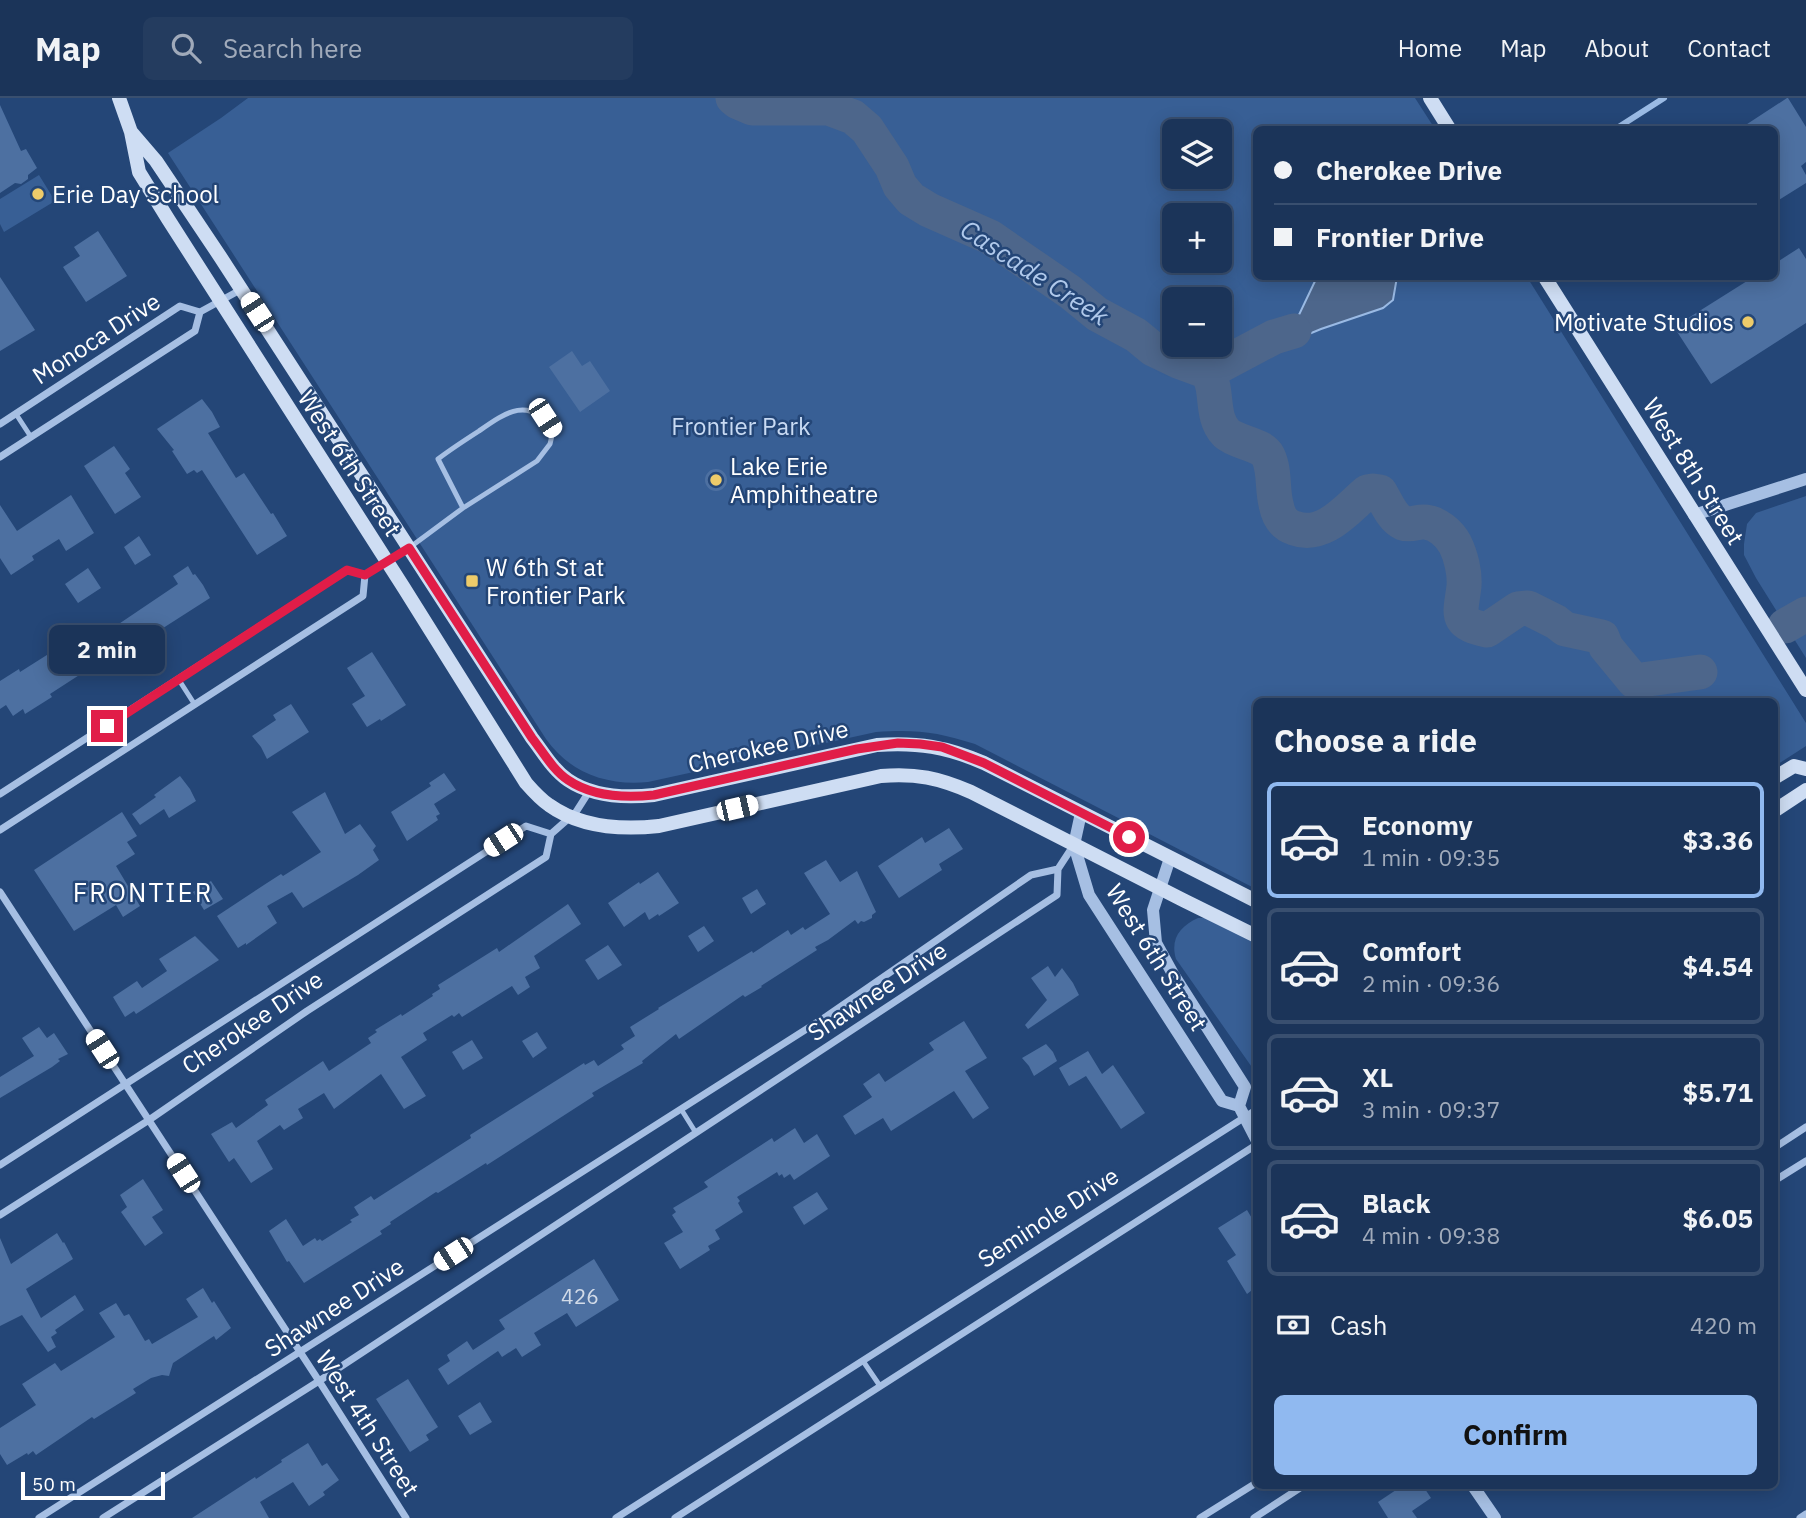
<!DOCTYPE html>
<html lang="en">
<head>
<meta charset="utf-8">
<style>
	body { margin:0; font-family:"IBM Plex Sans",sans-serif; background:#243c5f; color:#f1f3f6; height:100vh; display:flex; flex-direction:column; font-size:26px; white-space:nowrap }
	* { box-sizing:border-box; margin:0 }
	p { font-size:23px; color:#a0aaba }
	.icon { flex:none; width:38px; height:38px; fill:none; stroke:currentColor; stroke-width:2; stroke-linecap:round; stroke-linejoin:round }
	.map { position:relative; flex:1; overflow:hidden }
	.details { position:absolute; left:1253px; top:600px; width:525px; height:791px; display:flex; flex-direction:column; background:#1b3459; border-radius:10px; box-shadow:0 4px 18px #0003,0 0 0 2px #394f6f }
	.details>* { flex:none }
	.banner { position:absolute; left:1253px; top:28px; width:525px; height:154px; border-radius:10px; box-shadow:0 4px 18px #0003,0 0 0 2px #394f6f; display:grid; align-content:center; height:154px; padding:0 21px; background:#1b3459 }
	.buttons { position:absolute; left:1162px; top:21px; display:grid; gap:14px }
	.buttons a { display:grid; place-items:center; width:70px; height:70px; border-radius:10px; background:#1b3459; box-shadow:0 4px 18px #0003,0 0 0 2px #394f6f; font-size:35px }
	.scale { position:absolute; left:21px; bottom:18px; width:144px; box-sizing:border-box; padding-left:7px; border:4px solid #fff; border-top:0; font-size:19px; line-height:24px; white-space:nowrap; color:#fff; -webkit-text-stroke:5px #244677; paint-order:stroke }
	.end { position:absolute; width:32px; height:32px; margin:-16px; border:9px solid #e11d48; background:#fff; box-shadow:0 0 0 4px #fff }
	.from { border-radius:50% }
	.bubble { position:absolute; height:49px; border-radius:10px; background:#1b3459; box-shadow:0 4px 18px #0003,0 0 0 2px #394f6f; font-size:23px; font-weight:700; line-height:49px; text-align:center }
	.car { position:absolute; width:21px; height:42px; margin:-21px -10px; border-radius:9px; box-shadow:0 0 5px 2px #0007; background:linear-gradient(#fff 24%,#345 0 40%,#fff 0 76%,#345 0 86%,#fff 0) }
	.banner b { display:flex; align-items:center; gap:24px; height:66px; font-size:26px }
	.banner b+b { border-top:2px solid #394f6f }
	.banner i { width:18px; height:18px; background:#f1f3f6 }
	ul { padding:0; list-style:none }
	li { display:flex; align-items:center; gap:21px; height:116px; margin:0 14px 10px; padding:0 7px; border:4px solid #394f6f; border-radius:10px }
	li div { flex:1 }
	li b { display:block; font-size:26px }
	li em { font-style:normal; font-weight:700 }
	li.active { border-color:#90b9f0 }
	li>.icon { width:63px; height:63px; stroke-width:1.5 }
	h2 { padding:0 21px; font-size:32px; line-height:84px }
	.pay { display:flex; align-items:center; gap:18px; height:77px; padding:0 21px; font-size:26px }
	.pay p { margin-inline-start:auto }
	.action { display:flex; gap:14px; margin-top:auto; padding:14px 21px }
	.action a { flex:1; height:80px; border-radius:10px; background:#90b9f0; color:#111; font-size:28px; font-weight:700; line-height:80px; text-align:center }
	header { display:flex; align-items:center; gap:42px; box-sizing:border-box; height:98px; padding:0 35px; background:#1b3459; border-bottom:2px solid #394f6f }
	header strong { font-size:33px }
	nav { display:flex; gap:38px; margin-inline-start:auto; font-size:24px }
	.search { width:490px; height:63px; background:#243c5f; display:flex; align-items:center; gap:18px; box-sizing:border-box; padding:0 24px; border-radius:10px; color:#a0aaba; font-size:26px }
	.map>svg:first-child { display:block }
</style>
</head>
<body>
<header>
<strong>Map</strong>
<div class="search"><svg class="icon" aria-label="search" viewBox="0 0 24 24"><circle cx="10" cy="10" r="6"/><path d="M15 15l6 6"/></svg>Search here</div>
<nav><a>Home</a><a>Map</a><a>About</a><a>Contact</a></nav>
</header>
<div class="map">
<svg width="1806" height="1420" viewBox="0 0 1806 1420">
	<rect width="100%" height="100%" fill="#244677"/>
	<!-- green -->
	<path fill="#385f95" fill-rule="evenodd" d="M248,0H1415L1435,31L1256,32V178L1527,179L1806,625V648L1775,668L1774,604H1256V791L975,646C938,634 915,631 876,634L648,684C607,688 570,675 546,641L168,55L221,20ZM1174,33H1220V79H1174ZM1174,117H1220V163H1174ZM1174,201H1220V247H1174Z
		M39,77L55,103L4,134L0,126V101Z
		M1806,398V560L1756,480L1744,457V446L1747,426L1756,415Z
		M1198,820H1205L1212,822L1256,845V975L1176,861C1170,841 1180,828 1198,820Z"/>
	<!-- water -->
	<path fill="#4d668b" stroke="#9abae4" stroke-width="2" d="M1317,179V178L1397,179L1393,202L1383,210L1321,231L1309,236L1299,237L1294,233L1296,223Z"/>
	<g fill="none" stroke-linecap="round" stroke-linejoin="round">
		<!-- stream -->
		<path stroke="#9abae4" stroke-width="6" d="M1614,32L1664,0"/>
		<!-- river -->
		<path stroke="#4d668b" stroke-width="35" d="M733,0L738,4L752,10H829L853,19L867,31L892,69L900,88L911,101L929,112L990,139L1070,194L1097,216L1136,237L1153,251L1178,263L1208,274C1210,279 1212,284 1213,289C1216,305 1214,322 1226,335C1237,345 1262,346 1268,358C1275,372 1272,391 1276,406C1278,417 1282,426 1294,430C1324,441 1347,411 1367,394L1373,393L1380,394C1386,404 1392,420 1403,425C1411,428 1418,423 1425,424C1437,425 1449,435 1455,446C1461,458 1465,475 1464,488C1461,516 1453,525 1487,532L1518,511L1528,510L1556,524L1565,531L1602,539L1606,549L1634,583L1700,574
			M1208,274L1274,239L1294,233
			M1785,528L1806,516"/>
	</g>
	<!-- building -->
	<path fill="#4d70a1" d="M1787,0H1788L1806,29V64L1801,68L1806,77V85L1774,105V32H1738Z
		M0,7L21,53L26,51L37,70L28,77V81L21,86L15,85L0,95Z
		M98,133L127,178L86,204L63,169L80,158L74,149Z
		M1799,150L1806,161V225L1711,286L1674,229L1755,178H1774V166Z
		M0,179L35,232L0,253Z
		M572,253L582,268L590,263L610,293L580,314L549,269Z
		M202,301L212,314L220,329L208,335L236,380L244,375L271,416L273,415L287,438L257,457L202,372L197,375L194,372L187,376L172,353L174,352L157,331Z
		M114,348L130,371L125,375L141,399L115,416L84,368Z
		M705 382a11 11 0 1 1 22 0a11 11 0 1 1-22 0Z
		M71,397L94,435L66,453L59,441L32,458L34,462L11,477L0,460V407L17,433Z
		M139,438L151,457L135,467L124,449Z
		M188,468L193,477L195,476L203,487L210,500L121,557L120,556L88,575L87,572L50,596L52,599L25,616L23,611L13,618L6,607L0,611V583L19,571L20,574L88,531L95,542L178,486L173,478Z
		M88,470L101,490L78,505L65,486Z
		M372,554L406,607L381,623L380,621L367,629L352,606L365,598L347,570Z
		M291,606L309,634L267,661L261,649L252,638L276,622L273,617Z
		M444,675L456,692L434,706L440,716L436,718L438,722L407,743L391,714L431,688L429,685Z
		M180,678L190,691L196,703L169,720L164,711L140,727L132,716L156,699L154,697Z
		M325,694L345,736L360,726L376,748L373,752L379,762L358,777L303,810L292,794L267,808L277,825L246,847V845L238,850L217,818L267,785L281,776L283,778L321,754L292,714Z
		M122,714L137,738L127,744L135,756L116,768L140,808L123,819L116,807L74,833L34,772Z
		M949,730L963,751L939,766L942,772L899,800L878,768L922,739L925,745Z
		M826,762L840,784L857,773L876,814L872,817V820L864,824L861,823L858,826L855,822L828,842L815,849L817,852L761,888L762,889L745,899L743,897L679,941L676,936L642,963L643,965L592,995L594,998L487,1067L486,1065L438,1095L436,1094L390,1124L391,1126L380,1133L382,1136L304,1185L289,1163L287,1164L269,1133L286,1121L303,1148L315,1140L317,1143L320,1141L322,1143L352,1124L350,1122L359,1117L354,1109L371,1098L374,1102L471,1040L470,1037L584,965L585,967L594,962L598,968L624,951L621,947L635,938L630,929L659,911L658,910L752,853L753,855L788,832L791,837L803,829L805,832L830,816L804,775Z
		M658,774L679,805L659,818L658,816L649,822L645,814L624,829L608,805L639,784L640,786Z
		M211,783L223,801L204,812L193,794Z
		M757,791L766,806L751,816L742,800Z
		M568,806L581,826L534,858L540,870L525,879L530,889L518,897L512,888L462,919L459,915L454,919L452,917L423,935L427,942L401,959L426,998L404,1011L381,976L334,1011L324,995L298,1011L303,1020L284,1032L280,1027L257,1043L273,1071L251,1085L234,1060L229,1064L211,1036L232,1024L236,1030L268,1007L265,1002L323,963L329,973L371,945L368,940L377,934L375,932L401,916L402,918L433,898L432,896L440,891L438,887L497,850L499,854Z
		M704,828L714,843L698,854L688,838Z
		M195,838L219,862L136,916L134,913L125,919L113,899L137,883L142,890L167,873L159,861Z
		M608,847L622,867L598,882L585,862Z
		M1048,868L1055,879L1062,870L1073,885L1079,897L1028,931L1025,927L1047,902L1031,880Z
		M964,923L987,960L965,973L989,1010L973,1021L954,993L891,1033L883,1020L855,1037L843,1018L872,999L863,986L879,975L885,984L934,952L929,945Z
		M39,929L47,940L54,935L68,956L58,961L60,963L52,969L0,1000V979L34,958L22,940Z
		M537,934L547,950L533,960L522,943Z
		M472,942L483,960L463,972L452,954Z
		M1046,946L1053,954L1057,963L1034,978L1029,968L1022,960Z
		M1088,953L1102,976L1113,967L1145,1015L1121,1031L1086,978L1069,988L1059,970Z
		M795,1030L804,1045L817,1036L830,1058L794,1082L790,1076L784,1080L782,1076L779,1078L777,1074L737,1099L740,1103L738,1105L743,1114L715,1132L720,1141L708,1148L710,1152L680,1171L664,1145L683,1134L672,1117L676,1114L673,1110L708,1089L704,1084L772,1040L774,1044Z
		M143,1081L163,1112L152,1119L163,1135L145,1148L121,1114L127,1109L120,1097Z
		M817,1094L828,1111L804,1127L793,1109Z
		M1247,1112L1256,1127V1189L1247,1196L1227,1163L1236,1157L1218,1130Z
		M57,1135L63,1145L64,1144L73,1161L26,1191L41,1220L75,1197L84,1212L55,1232L57,1235L51,1239L56,1249L48,1254L22,1217L0,1228V1140L11,1166Z
		M594,1161L619,1202L576,1229L567,1215L534,1235L541,1247L522,1259L516,1250L502,1259L498,1253L448,1287L438,1271L450,1263L447,1257L467,1243L473,1252L505,1231L499,1222Z
		M203,1190L212,1205L214,1203L231,1230L216,1242L214,1238L173,1265L169,1278L162,1277L151,1280L133,1291L136,1295L94,1321L92,1319L36,1357L33,1353L28,1357L27,1355L7,1367L0,1356V1330L36,1307L22,1286L55,1265L61,1273L115,1239L99,1215L116,1205L124,1218L129,1216L145,1243L149,1241L152,1246L198,1219L186,1201Z
		M408,1281L438,1329L426,1337L429,1342L410,1354L376,1301Z
		M480,1304L492,1324L470,1337L458,1318Z
		M308,1345L322,1368L327,1365L339,1382L323,1394L325,1397L309,1408L293,1384L260,1404L269,1420H192L255,1379L256,1381L282,1364L281,1362Z
		M1402,1388H1423L1431,1400L1412,1413L1417,1420H1388L1378,1404Z"/>
	<g fill="none" stroke-linecap="round" stroke-linejoin="round">
		<!-- service -->
		<path stroke="#a6bfe3" stroke-width="5" d="M16,316L31,339
			M409,450L463,410L537,363L550,346L553,333C530,297 506,314 479,333C465,342 451,351 438,361L463,410
			M179,582L195,607
			M681,1011L696,1035
			M863,1263L880,1288"/>
		<!-- minor -->
		<path stroke="#a6bfe3" stroke-width="7" d="M200,214L242,191
			M0,326L180,208L200,214L195,233L0,359
			M365,477L409,450
			M0,696L347,472L365,477L363,498L0,732
			M551,736L576,714L590,692
			M1058,771L1073,748
			M0,794L319,1283L406,1420
			M1774,1050L1806,1029
			M0,1067L526,728L551,736L546,759L307,913L149,1022L0,1117
			M1774,1083L1806,1063
			M39,1420L827,918L1031,777L1058,771L1057,797L319,1283L103,1420
			M616,1420L1256,1012
			M675,1420L1256,1047
			M1200,1420L1256,1385
			M1254,1420L1303,1388
			M1800,1420L1806,1416"/>
		<!-- tertiary -->
		<path stroke="#a6bfe3" stroke-width="12" d="M1694,417L1806,381
			M1081,715L1074,747L1089,797L1222,1003L1239,1008
			M1170,760L1153,812L1156,845L1173,876L1245,989L1239,1008L1256,1041
			M1473,1388L1495,1420"/>
		<!-- secondary -->
		<path stroke="#ceddf3" stroke-width="14" d="M119,0L131,34L139,74L168,121L404,490L526,685C533,693 540,701 549,707C581,730 622,732 659,728L881,678C916,675 939,680 971,694L1183,802L1256,838
			M1430,0L1450,32
			M132,35L156,63L221,160L532,640C543,654 553,672 568,682C593,699 626,700 654,697L877,647C918,644 947,649 984,665L1256,803
			M1544,178L1806,592
			M1774,680L1794,668L1806,671
			M1774,713L1806,692"/>
	</g>
	<g fill="none" stroke-linecap="round" stroke-linejoin="round">
		<!-- route -->
		<path stroke="#e11d48" stroke-width="9" d="M107,628L347,472L365,477L409,450L532,640C543,654 553,672 568,682C593,699 626,700 654,697L857,651L898,645L920,646L942,649L984,665L1129,739"/>
	</g>
	<!-- markers -->
	<g fill="#edcb6a" stroke="#244677" stroke-width="2.5">
		<circle cx="38" cy="96" r="7"/>
		<circle cx="1748" cy="224" r="7"/>
		<circle cx="716" cy="382" r="7"/>
		<rect x="465" y="476" width="14" height="14" rx="3.5"/>
	</g>
	<g text-anchor="middle" dominant-baseline="central" stroke-width="5" stroke-linejoin="round" paint-order="stroke">
		<!-- number labels -->
		<g font-size="21" fill="#d2dbe8">
			<text x="580" y="1198">426</text>
		</g>
		<!-- poi labels -->
		<g font-size="24" fill="#fff" stroke="#244677" text-anchor="start">
			<text x="52" y="96">Erie Day School</text>
			<text x="1734" y="224" text-anchor="end">Motivate Studios</text>
			<text x="730" y="368">Lake Erie<tspan x="730" dy="28">Amphitheatre</tspan></text>
			<text x="486" y="469">W 6th St at<tspan x="486" dy="28">Frontier Park</tspan></text>
		</g>
		<!-- street labels -->
		<g font-size="24" fill="#fff" stroke="#244677">
			<text transform="translate(96 240) rotate(-33)">Monoca Drive</text>
			<text transform="translate(350 365) rotate(57)">West 6th Street</text>
			<text transform="translate(1694 373) rotate(58)">West 8th Street</text>
			<text transform="translate(768 648) rotate(-13)">Cherokee Drive</text>
			<text transform="translate(1157 859) rotate(58)">West 6th Street</text>
			<text transform="translate(877 893) rotate(-33)">Shawnee Drive</text>
			<text transform="translate(252 924) rotate(-34)">Cherokee Drive</text>
			<text transform="translate(1048 1119) rotate(-33)">Seminole Drive</text>
			<text transform="translate(334 1209) rotate(-33)">Shawnee Drive</text>
			<text transform="translate(368 1325) rotate(57)">West 4th Street</text>
		</g>
		<!-- park labels -->
		<g font-size="24" fill="#c8daf3" stroke="#244677">
			<text x="741" y="328">Frontier Park</text>
		</g>
		<!-- water labels -->
		<g font-size="26" font-style="italic" fill="#b0c9eb" stroke="#244677">
			<text transform="translate(1035 174) rotate(33)">Cascade Creek</text>
		</g>
		<!-- neighbourhood labels -->
		<g font-size="26" letter-spacing="2" fill="#fff" stroke="#244677">
			<text x="143" y="794">FRONTIER</text>
		</g>
	</g>
</svg>
<div class="buttons">
<a><svg class="icon" aria-label="layers" viewBox="0 0 24 24"><path d="M12 4l9 5-9 5-9-5zM3 14l9 5 9-5"/></svg></a>
<a>+</a>
<a>−</a>
</div>
<div class="scale">50 m</div>
<i class="end from" style="left:1129px;top:739px"></i>
<i class="end" style="left:107px;top:628px"></i>
<div class="bubble" style="left:49px;top:527px;width:116px">2 min</div>
<i class="car" style="left:257px;top:214px;rotate:327deg"></i>
<i class="car" style="left:545px;top:320px;rotate:147deg"></i>
<i class="car" style="left:737px;top:710px;rotate:77deg"></i>
<i class="car" style="left:503px;top:742px;rotate:237deg"></i>
<i class="car" style="left:102px;top:951px;rotate:327deg"></i>
<i class="car" style="left:183px;top:1075px;rotate:327deg"></i>
<i class="car" style="left:453px;top:1156px;rotate:237deg"></i>
<div class="banner">
<b><i class="from"></i>Cherokee Drive</b>
<b><i></i>Frontier Drive</b>
</div>
<section class="details">
<h2>Choose a ride</h2>
<ul>
<li class="active"><svg class="icon" aria-label="car" viewBox="0 0 24 24"><path d="M5 17H2v-5l4-1 3-4h7l3 4 3 1v5h-3M9 17h6M6 11h13"/><circle cx="7" cy="17" r="2"/><circle cx="17" cy="17" r="2"/></svg><div><b>Economy</b><p>1 min · 09:35</p></div><em>$3.36</em></li>
<li><svg class="icon" aria-label="car" viewBox="0 0 24 24"><path d="M5 17H2v-5l4-1 3-4h7l3 4 3 1v5h-3M9 17h6M6 11h13"/><circle cx="7" cy="17" r="2"/><circle cx="17" cy="17" r="2"/></svg><div><b>Comfort</b><p>2 min · 09:36</p></div><em>$4.54</em></li>
<li><svg class="icon" aria-label="car" viewBox="0 0 24 24"><path d="M5 17H2v-5l4-1 3-4h7l3 4 3 1v5h-3M9 17h6M6 11h13"/><circle cx="7" cy="17" r="2"/><circle cx="17" cy="17" r="2"/></svg><div><b>XL</b><p>3 min · 09:37</p></div><em>$5.71</em></li>
<li><svg class="icon" aria-label="car" viewBox="0 0 24 24"><path d="M5 17H2v-5l4-1 3-4h7l3 4 3 1v5h-3M9 17h6M6 11h13"/><circle cx="7" cy="17" r="2"/><circle cx="17" cy="17" r="2"/></svg><div><b>Black</b><p>4 min · 09:38</p></div><em>$6.05</em></li>
</ul>
<div class="pay"><svg class="icon" aria-label="cash" viewBox="0 0 24 24"><path d="M3 7h18v10H3z"/><circle cx="12" cy="12" r="2"/></svg>Cash<p>420 m</p></div>
<div class="action"><a>Confirm</a></div>
</section>
</div>
</body>
</html>
